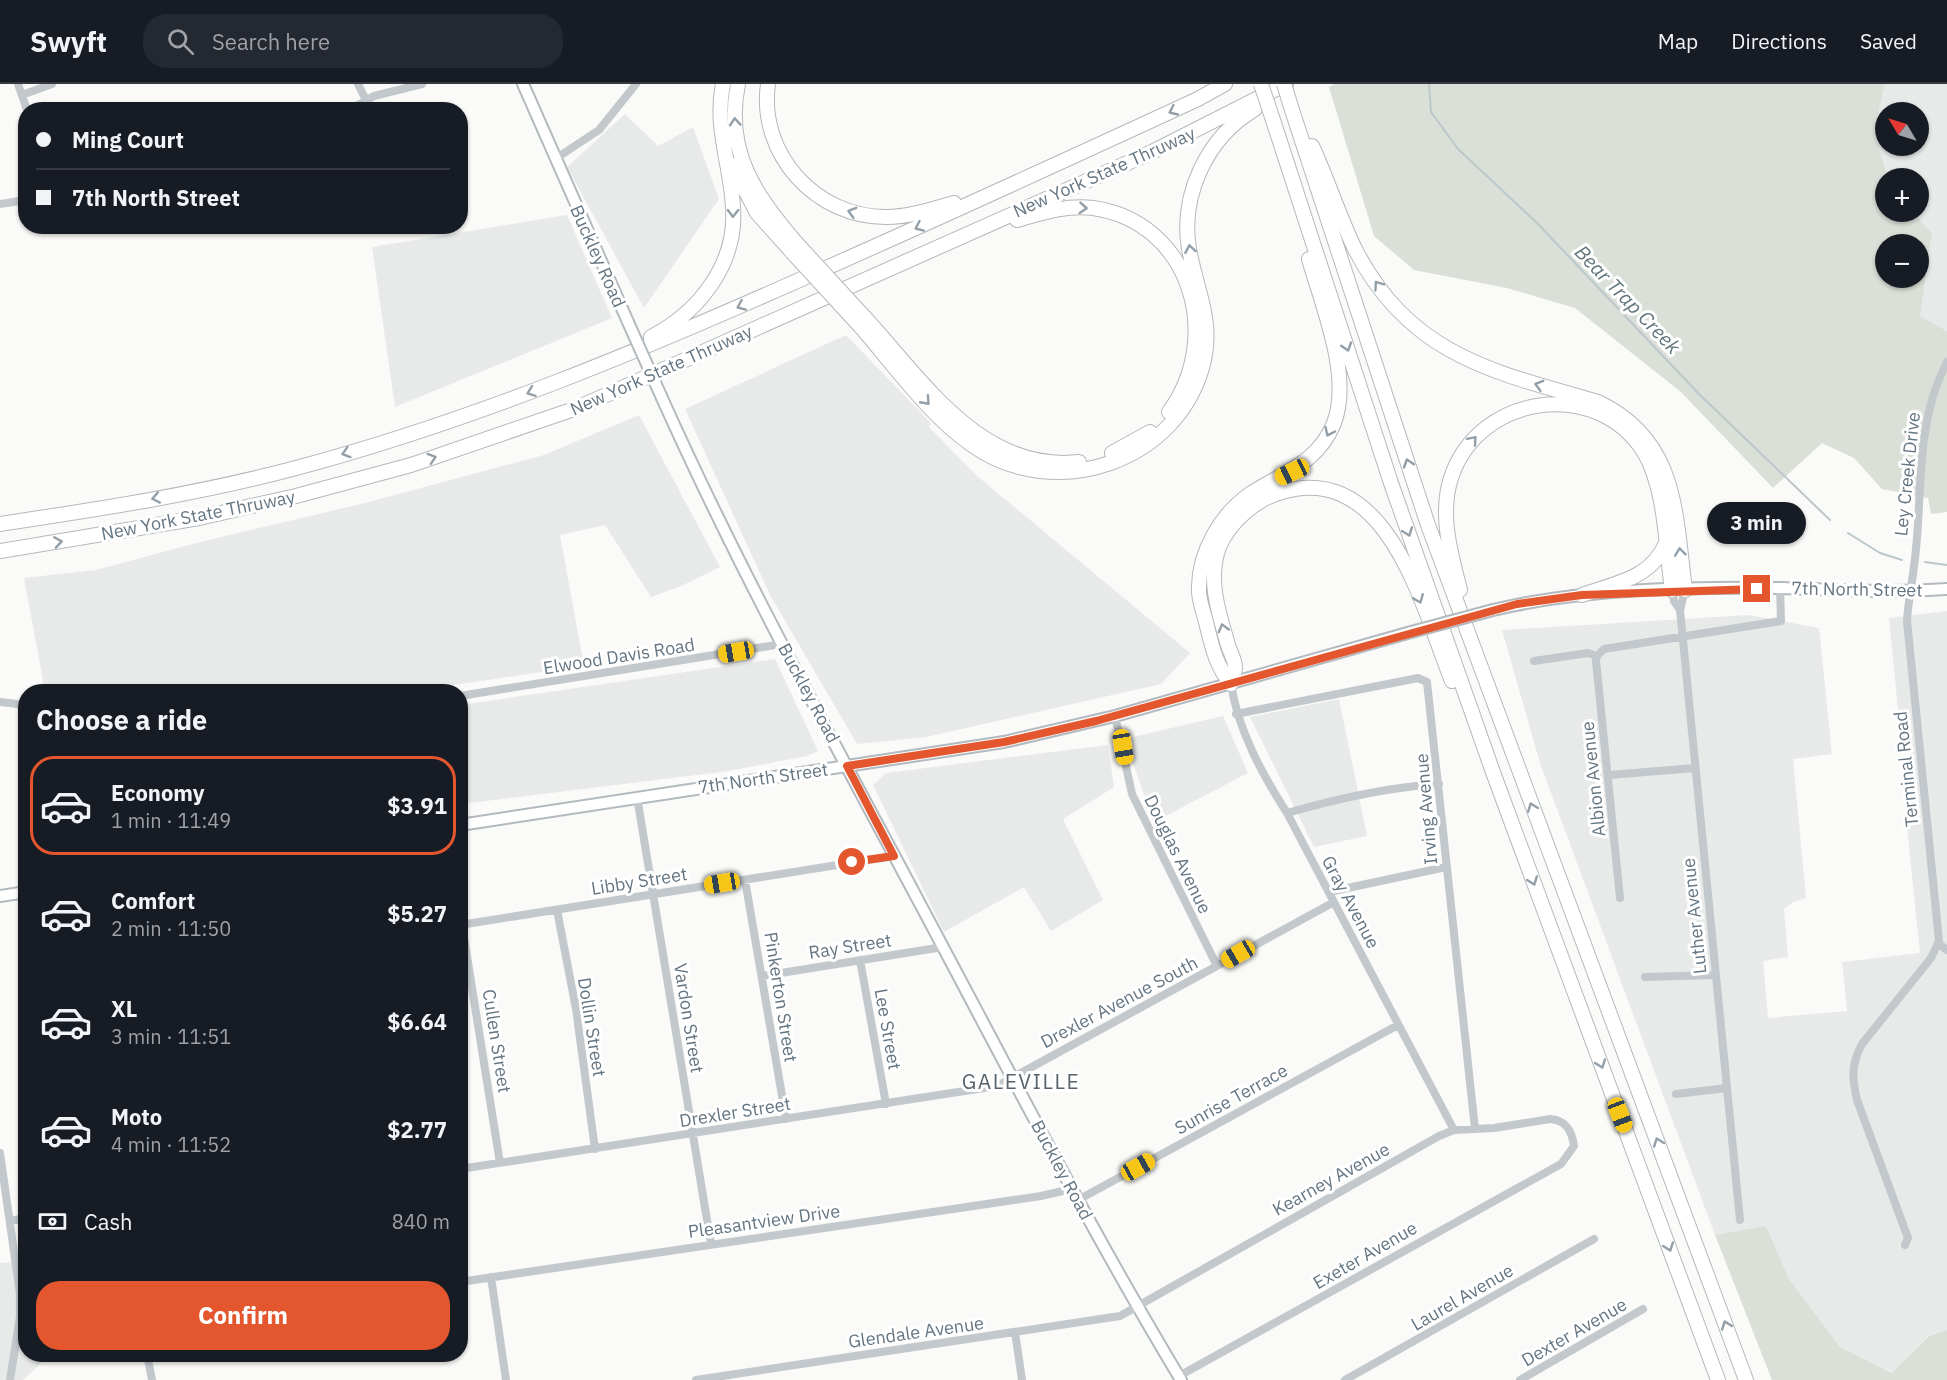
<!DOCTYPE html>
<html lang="en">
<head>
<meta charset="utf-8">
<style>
	body { margin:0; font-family:"IBM Plex Sans",sans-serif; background:#242831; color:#f1f3f6; height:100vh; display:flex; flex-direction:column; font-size:22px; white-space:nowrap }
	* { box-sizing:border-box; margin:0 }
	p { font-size:20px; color:#9ea1a6 }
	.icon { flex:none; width:33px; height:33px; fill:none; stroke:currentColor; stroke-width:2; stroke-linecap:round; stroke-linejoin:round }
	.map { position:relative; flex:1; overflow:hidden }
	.drawer { position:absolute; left:18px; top:600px; width:450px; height:678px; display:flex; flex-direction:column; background:#171b24; border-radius:24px; box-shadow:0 2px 4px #0004 }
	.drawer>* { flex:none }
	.top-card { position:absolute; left:18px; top:18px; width:450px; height:132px; border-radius:24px; box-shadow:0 2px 4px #0004; display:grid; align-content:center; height:132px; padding:0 18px; background:#171b24 }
	.needle { width:39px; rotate:308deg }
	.fabs { position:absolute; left:1875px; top:18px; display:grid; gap:12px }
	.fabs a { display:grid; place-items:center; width:54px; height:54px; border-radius:50%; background:#171b24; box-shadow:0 2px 4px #0004; font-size:30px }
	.end { position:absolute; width:27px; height:27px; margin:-14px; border:8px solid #e4572e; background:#fff; box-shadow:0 0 0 3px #fff }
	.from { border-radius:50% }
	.bubble { position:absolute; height:42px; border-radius:21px; background:#171b24; box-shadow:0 2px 4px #0004; font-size:20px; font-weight:700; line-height:42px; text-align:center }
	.car { position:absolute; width:18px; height:36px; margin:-18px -9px; border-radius:8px; box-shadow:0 0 4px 2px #0007; background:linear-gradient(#f5c518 24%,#345 0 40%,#f5c518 0 76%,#345 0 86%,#f5c518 0) }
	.top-card b { display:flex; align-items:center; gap:21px; height:57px; font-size:22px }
	.top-card b+b { border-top:2px solid #363941 }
	.top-card i { width:15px; height:15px; background:#f1f3f6 }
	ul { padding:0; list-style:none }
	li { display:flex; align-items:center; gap:18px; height:99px; margin:0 12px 9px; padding:0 6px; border:3px solid transparent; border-radius:24px }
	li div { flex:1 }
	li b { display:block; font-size:22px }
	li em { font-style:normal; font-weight:700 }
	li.active { border-color:#e4572e }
	li>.icon { width:54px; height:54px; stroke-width:1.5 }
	h2 { padding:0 18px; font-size:27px; line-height:72px }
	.pay { display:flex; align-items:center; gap:15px; height:66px; padding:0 18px; font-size:22px }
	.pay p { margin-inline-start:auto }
	.cta { display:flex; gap:12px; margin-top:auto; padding:12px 18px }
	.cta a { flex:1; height:69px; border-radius:24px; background:#e4572e; color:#fff; font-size:24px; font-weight:700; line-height:69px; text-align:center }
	header { display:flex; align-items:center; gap:36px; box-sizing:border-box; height:84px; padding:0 30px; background:#171b24; border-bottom:2px solid #363941 }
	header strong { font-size:28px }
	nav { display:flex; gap:33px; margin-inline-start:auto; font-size:21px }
	.search { width:420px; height:54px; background:#242831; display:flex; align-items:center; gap:15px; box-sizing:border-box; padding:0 21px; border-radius:24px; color:#9ea1a6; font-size:22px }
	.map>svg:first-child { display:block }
</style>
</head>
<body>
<header>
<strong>Swyft</strong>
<div class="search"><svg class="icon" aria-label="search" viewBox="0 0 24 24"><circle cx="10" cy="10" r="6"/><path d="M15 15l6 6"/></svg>Search here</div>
<nav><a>Map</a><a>Directions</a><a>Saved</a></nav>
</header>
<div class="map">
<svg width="1947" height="1296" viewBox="0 0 1947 1296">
	<rect width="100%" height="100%" fill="#fafaf8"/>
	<!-- built -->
	<path fill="#e8e9e9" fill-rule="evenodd" d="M1885,0H1947V247L1920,232L1932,151L1913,128H1918V94H1888L1874,47ZM1886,28H1918V62H1886Z
		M625,30L658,62L693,43L719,115L644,224L567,83Z
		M567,131L612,234L395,323L372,163Z
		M846,251L931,339L929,343L976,391L1190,569L1161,600L926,653L857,660L770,511L685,325Z
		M639,331L720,483L681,502L651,513L605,441L560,451L584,582L405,608L45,607L24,494L96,486L200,458L365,419L544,371Z
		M1947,527V1246L1928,1252L1893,1289L1840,1263L1789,1195L1766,1143L1715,1151L1540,679L1502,546L1749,531L1819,544L1832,670L1793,675L1806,814L1793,818L1784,825L1788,873L1763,877L1768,934L1847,927L1842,878L1920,869L1906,734L1913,733L1906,658L1901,657L1889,534Z
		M775,575L818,667L807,672L729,687L461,720V621Z
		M1339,615L1367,752L1314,763L1250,633Z
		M1223,632L1248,689L1154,738L1134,682L1129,654Z
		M1108,661L1114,703L1063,735L1103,816L1051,847L1024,803L944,848L873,701L886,689Z
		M25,1177L26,1270L50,1271L23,1296H0V1179Z"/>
	<!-- green -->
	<path fill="#dadfd7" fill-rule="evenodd" d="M1335,0H1885L1874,47L1888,94H1886V128H1913L1932,150L1920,232L1947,247V428L1931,430L1928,414L1882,405L1854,374L1822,359L1773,404L1681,308L1575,224L1507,204L1414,186L1374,152L1329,3ZM1886,160H1918V194H1886Z
		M1766,1142L1789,1195L1840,1263L1892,1289L1929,1252L1947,1246V1296H1772L1715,1151Z"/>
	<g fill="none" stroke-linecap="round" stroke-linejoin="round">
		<!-- stream -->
		<path stroke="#bbc7cb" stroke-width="2" d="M1429,0L1431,28L1458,65L1537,139L1699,310L1830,436
			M1848,449L1880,469L1902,476
			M1925,478L1947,481"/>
		<defs>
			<path id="secondary" d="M523,0L628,238
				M662,314C739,486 830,651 918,816C1004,977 1087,1140 1181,1296
				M1493,526C1584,504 1689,503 1783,504C1838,506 1892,509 1947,505
				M460,741L1004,658L1115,632L1411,548
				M0,812L26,808"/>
			<path id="highway" d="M738,0C724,68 756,113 799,162
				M768,0C758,70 816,134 887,133C909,133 932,125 954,119
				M1292,26L1428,441L1746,1296
				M1273,36L1391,399L1494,691L1718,1296
				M1312,62C1328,96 1339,133 1356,167C1411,272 1494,288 1598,318C1678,356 1675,429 1685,506
				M732,81L757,129L792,168
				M1017,136C1042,129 1065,121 1093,124C1191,138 1224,253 1169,328
				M867,236C924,298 982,389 1079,378
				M860,242C894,281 930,332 972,361C1055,420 1181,378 1204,276C1213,236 1196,204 1189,165C1180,111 1207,53 1255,25
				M651,253C699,228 737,180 733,124C731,81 714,43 723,0
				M1112,369L1150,348
				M0,440C99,425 199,410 296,384C472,337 640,267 806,193C937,135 1068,75 1198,15L1225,0
				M0,467L199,434L296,412L411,381L577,324L1152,68L1286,0
				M1460,506C1451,470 1439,431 1451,394C1478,310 1597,293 1644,368C1666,405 1666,464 1672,506
				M1582,511C1615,499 1651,495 1666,459
				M1231,600C1232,595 1235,588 1235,583C1235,576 1230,568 1228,561C1219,529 1207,496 1219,463C1230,437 1256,415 1282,408C1389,377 1423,526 1452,597
				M1231,600C1215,581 1211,558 1205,534C1202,524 1198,513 1199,503C1199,468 1221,430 1250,410C1284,388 1318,379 1334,339C1352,292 1322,221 1309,175"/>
		</defs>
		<!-- secondary casing -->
		<use href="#secondary" stroke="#b3babf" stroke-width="14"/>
		<!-- highway casing -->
		<use href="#highway" stroke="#b4b9bd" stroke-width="16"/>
		<!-- street -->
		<path stroke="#c3c8cc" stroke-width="8" d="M18,0L27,26
			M358,0L366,16
			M22,11L52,0
			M349,26L374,12L422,0
			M555,75L599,46L636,0
			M0,120L26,116
			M1672,506L1674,517L1680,526L1682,546L1740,1136
			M1680,526L1685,506
			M1597,572L1596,577L1620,814
			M1597,572L1604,565L1781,537L1780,504
			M1534,577L1588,569L1597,572
			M1231,600C1238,646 1262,690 1287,729L1454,1046
			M460,612L782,560
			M0,618L26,621
			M1236,630L1418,594L1427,598L1475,1045
			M1115,632L1132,710L1217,882
			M1609,691L1695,684
			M637,713L711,1160
			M1287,729C1336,715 1388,703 1439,700
			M745,796L786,1035
			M1329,808L1446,783
			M557,826L576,925L595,1065
			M460,841L894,772
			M462,841L500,1079
			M1938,859L1947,866
			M860,876L886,1020
			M762,892L943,863
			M1645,893L1715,891
			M1676,1010L1727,1004
			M0,1069L20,1210V1233L10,1296
			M460,1085L997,1002L1334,818
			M1078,1116L1398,941
			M10,1137L26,1134
			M1905,1161L1908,1154L1857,1016C1852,994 1851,980 1862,960L1931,874L1939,857L1907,537C1908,518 1912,501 1914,482C1924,413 1913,343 1947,278
			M491,1193L506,1296
			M460,1198L1041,1112L1071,1105
			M1015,1248L1022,1296
			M147,1270L152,1296
			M696,1296L1120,1232L1439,1052L1454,1046L1494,1044L1550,1035C1566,1036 1572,1047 1574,1062L1561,1080L1179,1292
			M1345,1296L1594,1155
			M1520,1296L1643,1225"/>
		<!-- secondary -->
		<use href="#secondary" stroke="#fff" stroke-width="10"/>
		<!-- highway -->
		<use href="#highway" stroke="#fff" stroke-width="14"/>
		<defs>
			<path id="secondary-bridge" d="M628,238L662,314
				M1411,548L1493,526"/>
			<path id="highway-bridge" d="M1261,0L1273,36
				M1284,0L1292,26
				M799,162L867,236
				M792,168L860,242"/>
		</defs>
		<!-- secondary-bridge casing -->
		<use href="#secondary-bridge" stroke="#b3babf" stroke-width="14" stroke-linecap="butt"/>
		<!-- highway-bridge casing -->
		<use href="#highway-bridge" stroke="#b4b9bd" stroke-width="16" stroke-linecap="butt"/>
		<!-- secondary-bridge -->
		<use href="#secondary-bridge" stroke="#fff" stroke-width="10"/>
		<!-- highway-bridge -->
		<use href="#highway-bridge" stroke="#fff" stroke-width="14"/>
	</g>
	<!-- one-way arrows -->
	<defs><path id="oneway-chevron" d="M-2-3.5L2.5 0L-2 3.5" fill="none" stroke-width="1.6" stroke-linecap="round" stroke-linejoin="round" transform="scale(1.5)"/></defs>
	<g stroke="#939fa8">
		<use href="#oneway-chevron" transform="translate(1173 27) rotate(155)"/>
		<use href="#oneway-chevron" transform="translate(735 38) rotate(-94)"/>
		<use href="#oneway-chevron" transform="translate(1083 124) rotate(4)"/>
		<use href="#oneway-chevron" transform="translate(852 128) rotate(-164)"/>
		<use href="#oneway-chevron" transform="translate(733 129) rotate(91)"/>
		<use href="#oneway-chevron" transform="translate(919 143) rotate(156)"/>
		<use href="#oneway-chevron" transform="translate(1190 165) rotate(-100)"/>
		<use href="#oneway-chevron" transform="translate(1378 201) rotate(-125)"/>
		<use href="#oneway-chevron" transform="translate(741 222) rotate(156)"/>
		<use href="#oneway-chevron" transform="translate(1347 263) rotate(72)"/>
		<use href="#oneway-chevron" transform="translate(1539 301) rotate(-164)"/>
		<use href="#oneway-chevron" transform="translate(531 308) rotate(160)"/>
		<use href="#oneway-chevron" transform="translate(926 317) rotate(48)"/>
		<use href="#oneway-chevron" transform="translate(1329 348) rotate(115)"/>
		<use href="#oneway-chevron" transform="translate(1473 356) rotate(-49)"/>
		<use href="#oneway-chevron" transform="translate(346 369) rotate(163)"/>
		<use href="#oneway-chevron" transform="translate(432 374) rotate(-18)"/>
		<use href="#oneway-chevron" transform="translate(1408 379) rotate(-108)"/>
		<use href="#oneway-chevron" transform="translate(156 414) rotate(169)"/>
		<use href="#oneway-chevron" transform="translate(1408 448) rotate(70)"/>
		<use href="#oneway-chevron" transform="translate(58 458) rotate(-9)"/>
		<use href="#oneway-chevron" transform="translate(1680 468) rotate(-97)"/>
		<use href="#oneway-chevron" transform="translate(1419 515) rotate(68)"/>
		<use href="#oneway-chevron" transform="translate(1223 544) rotate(-105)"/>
		<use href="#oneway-chevron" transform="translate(1532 723) rotate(-111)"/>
		<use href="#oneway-chevron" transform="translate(1533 797) rotate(70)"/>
		<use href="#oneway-chevron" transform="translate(1601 980) rotate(70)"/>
		<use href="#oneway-chevron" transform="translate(1658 1058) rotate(-110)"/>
		<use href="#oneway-chevron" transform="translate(1669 1163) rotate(70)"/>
		<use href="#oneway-chevron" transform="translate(1726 1241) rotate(-110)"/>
	</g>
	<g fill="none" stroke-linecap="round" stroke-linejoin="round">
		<!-- route -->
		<path stroke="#e4572e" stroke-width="8" d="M852,778L894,772L847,682L1004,658L1096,637L1517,520L1582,511L1757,505"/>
	</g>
	<g text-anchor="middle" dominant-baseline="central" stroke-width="6" stroke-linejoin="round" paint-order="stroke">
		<!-- street labels -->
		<g font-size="18" fill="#657683" stroke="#fff">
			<text transform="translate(1104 88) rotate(-24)">New York State Thruway</text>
			<text transform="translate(598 172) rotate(66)">Buckley Road</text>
			<text transform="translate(661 286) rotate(-24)">New York State Thruway</text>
			<text transform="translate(1907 390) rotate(-84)">Ley Creek Drive</text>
			<text transform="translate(198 431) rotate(-11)">New York State Thruway</text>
			<text transform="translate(1857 505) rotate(1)">7th North Street</text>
			<text transform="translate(619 572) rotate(-9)">Elwood Davis Road</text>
			<text transform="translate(809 609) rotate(62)">Buckley Road</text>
			<text transform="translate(1906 685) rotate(-96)">Terminal Road</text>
			<text transform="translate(763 694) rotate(-8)">7th North Street</text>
			<text transform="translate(1593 695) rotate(-96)">Albion Avenue</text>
			<text transform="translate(1426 725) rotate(-95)">Irving Avenue</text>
			<text transform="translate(1178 770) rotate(64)">Douglas Avenue</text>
			<text transform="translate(639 797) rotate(-9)">Libby Street</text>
			<text transform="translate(1351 818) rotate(62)">Gray Avenue</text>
			<text transform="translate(1694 832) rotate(-96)">Luther Avenue</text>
			<text transform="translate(850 862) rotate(-9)">Ray Street</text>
			<text transform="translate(781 913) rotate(81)">Pinkerton Street</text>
			<text transform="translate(1119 918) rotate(-28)">Drexler Avenue South</text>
			<text transform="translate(689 934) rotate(81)">Vardon Street</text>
			<text transform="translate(592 943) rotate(81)">Dollin Street</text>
			<text transform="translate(888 945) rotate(80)">Lee Street</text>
			<text transform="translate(497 957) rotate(81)">Cullen Street</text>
			<text transform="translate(1231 1015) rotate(-29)">Sunrise Terrace</text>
			<text transform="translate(735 1028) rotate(-9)">Drexler Street</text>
			<text transform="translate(1062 1086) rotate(62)">Buckley Road</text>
			<text transform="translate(1331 1095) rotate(-29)">Kearney Avenue</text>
			<text transform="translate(764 1137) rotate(-8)">Pleasantview Drive</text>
			<text transform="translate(1365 1171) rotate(-30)">Exeter Avenue</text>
			<text transform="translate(1462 1213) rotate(-30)">Laurel Avenue</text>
			<text transform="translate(916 1248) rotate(-8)">Glendale Avenue</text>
			<text transform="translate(1574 1248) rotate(-30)">Dexter Avenue</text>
		</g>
		<!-- water labels -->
		<g font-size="20" font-style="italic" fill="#60757c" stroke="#fff">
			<text transform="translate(1628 215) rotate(46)">Bear Trap Creek</text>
		</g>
		<!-- quarter labels -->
		<g font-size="21" letter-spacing="1.5" fill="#57646e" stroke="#fff">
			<text x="1021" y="997">GALEVILLE</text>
		</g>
	</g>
</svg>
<div class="fabs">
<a><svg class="needle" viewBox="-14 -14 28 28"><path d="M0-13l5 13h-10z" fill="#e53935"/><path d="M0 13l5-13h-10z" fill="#9ea1a6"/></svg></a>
<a>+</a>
<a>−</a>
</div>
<i class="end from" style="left:852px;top:778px"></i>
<i class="end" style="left:1757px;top:505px"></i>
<div class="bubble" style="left:1707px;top:418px;width:99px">3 min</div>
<i class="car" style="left:1292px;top:388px;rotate:245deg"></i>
<i class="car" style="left:736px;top:568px;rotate:260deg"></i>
<i class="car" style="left:1123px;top:663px;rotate:171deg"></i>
<i class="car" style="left:722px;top:799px;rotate:261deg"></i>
<i class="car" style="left:1238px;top:870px;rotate:240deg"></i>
<i class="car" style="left:1620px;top:1031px;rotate:159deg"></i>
<i class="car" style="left:1138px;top:1083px;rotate:61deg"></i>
<div class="top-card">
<b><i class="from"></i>Ming Court</b>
<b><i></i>7th North Street</b>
</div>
<section class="drawer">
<h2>Choose a ride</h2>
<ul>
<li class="active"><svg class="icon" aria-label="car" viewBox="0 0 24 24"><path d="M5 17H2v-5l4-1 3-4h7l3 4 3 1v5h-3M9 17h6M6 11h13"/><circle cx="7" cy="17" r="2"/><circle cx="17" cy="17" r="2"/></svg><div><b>Economy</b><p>1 min · 11:49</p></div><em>$3.91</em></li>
<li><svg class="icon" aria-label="car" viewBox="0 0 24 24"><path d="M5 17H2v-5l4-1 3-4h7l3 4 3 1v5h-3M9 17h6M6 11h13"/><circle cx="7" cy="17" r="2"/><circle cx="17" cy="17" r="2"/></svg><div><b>Comfort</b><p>2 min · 11:50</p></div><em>$5.27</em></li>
<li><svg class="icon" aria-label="car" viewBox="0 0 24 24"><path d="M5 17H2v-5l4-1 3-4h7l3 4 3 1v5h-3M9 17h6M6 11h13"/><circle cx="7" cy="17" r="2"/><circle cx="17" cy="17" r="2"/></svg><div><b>XL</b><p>3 min · 11:51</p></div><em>$6.64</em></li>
<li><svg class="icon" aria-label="car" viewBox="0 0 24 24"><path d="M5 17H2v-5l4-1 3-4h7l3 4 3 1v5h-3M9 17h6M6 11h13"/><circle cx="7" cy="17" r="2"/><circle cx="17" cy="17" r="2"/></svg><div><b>Moto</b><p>4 min · 11:52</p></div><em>$2.77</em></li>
</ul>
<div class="pay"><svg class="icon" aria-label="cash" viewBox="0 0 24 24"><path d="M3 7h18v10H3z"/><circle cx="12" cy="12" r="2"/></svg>Cash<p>840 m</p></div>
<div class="cta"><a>Confirm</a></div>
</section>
</div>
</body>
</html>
